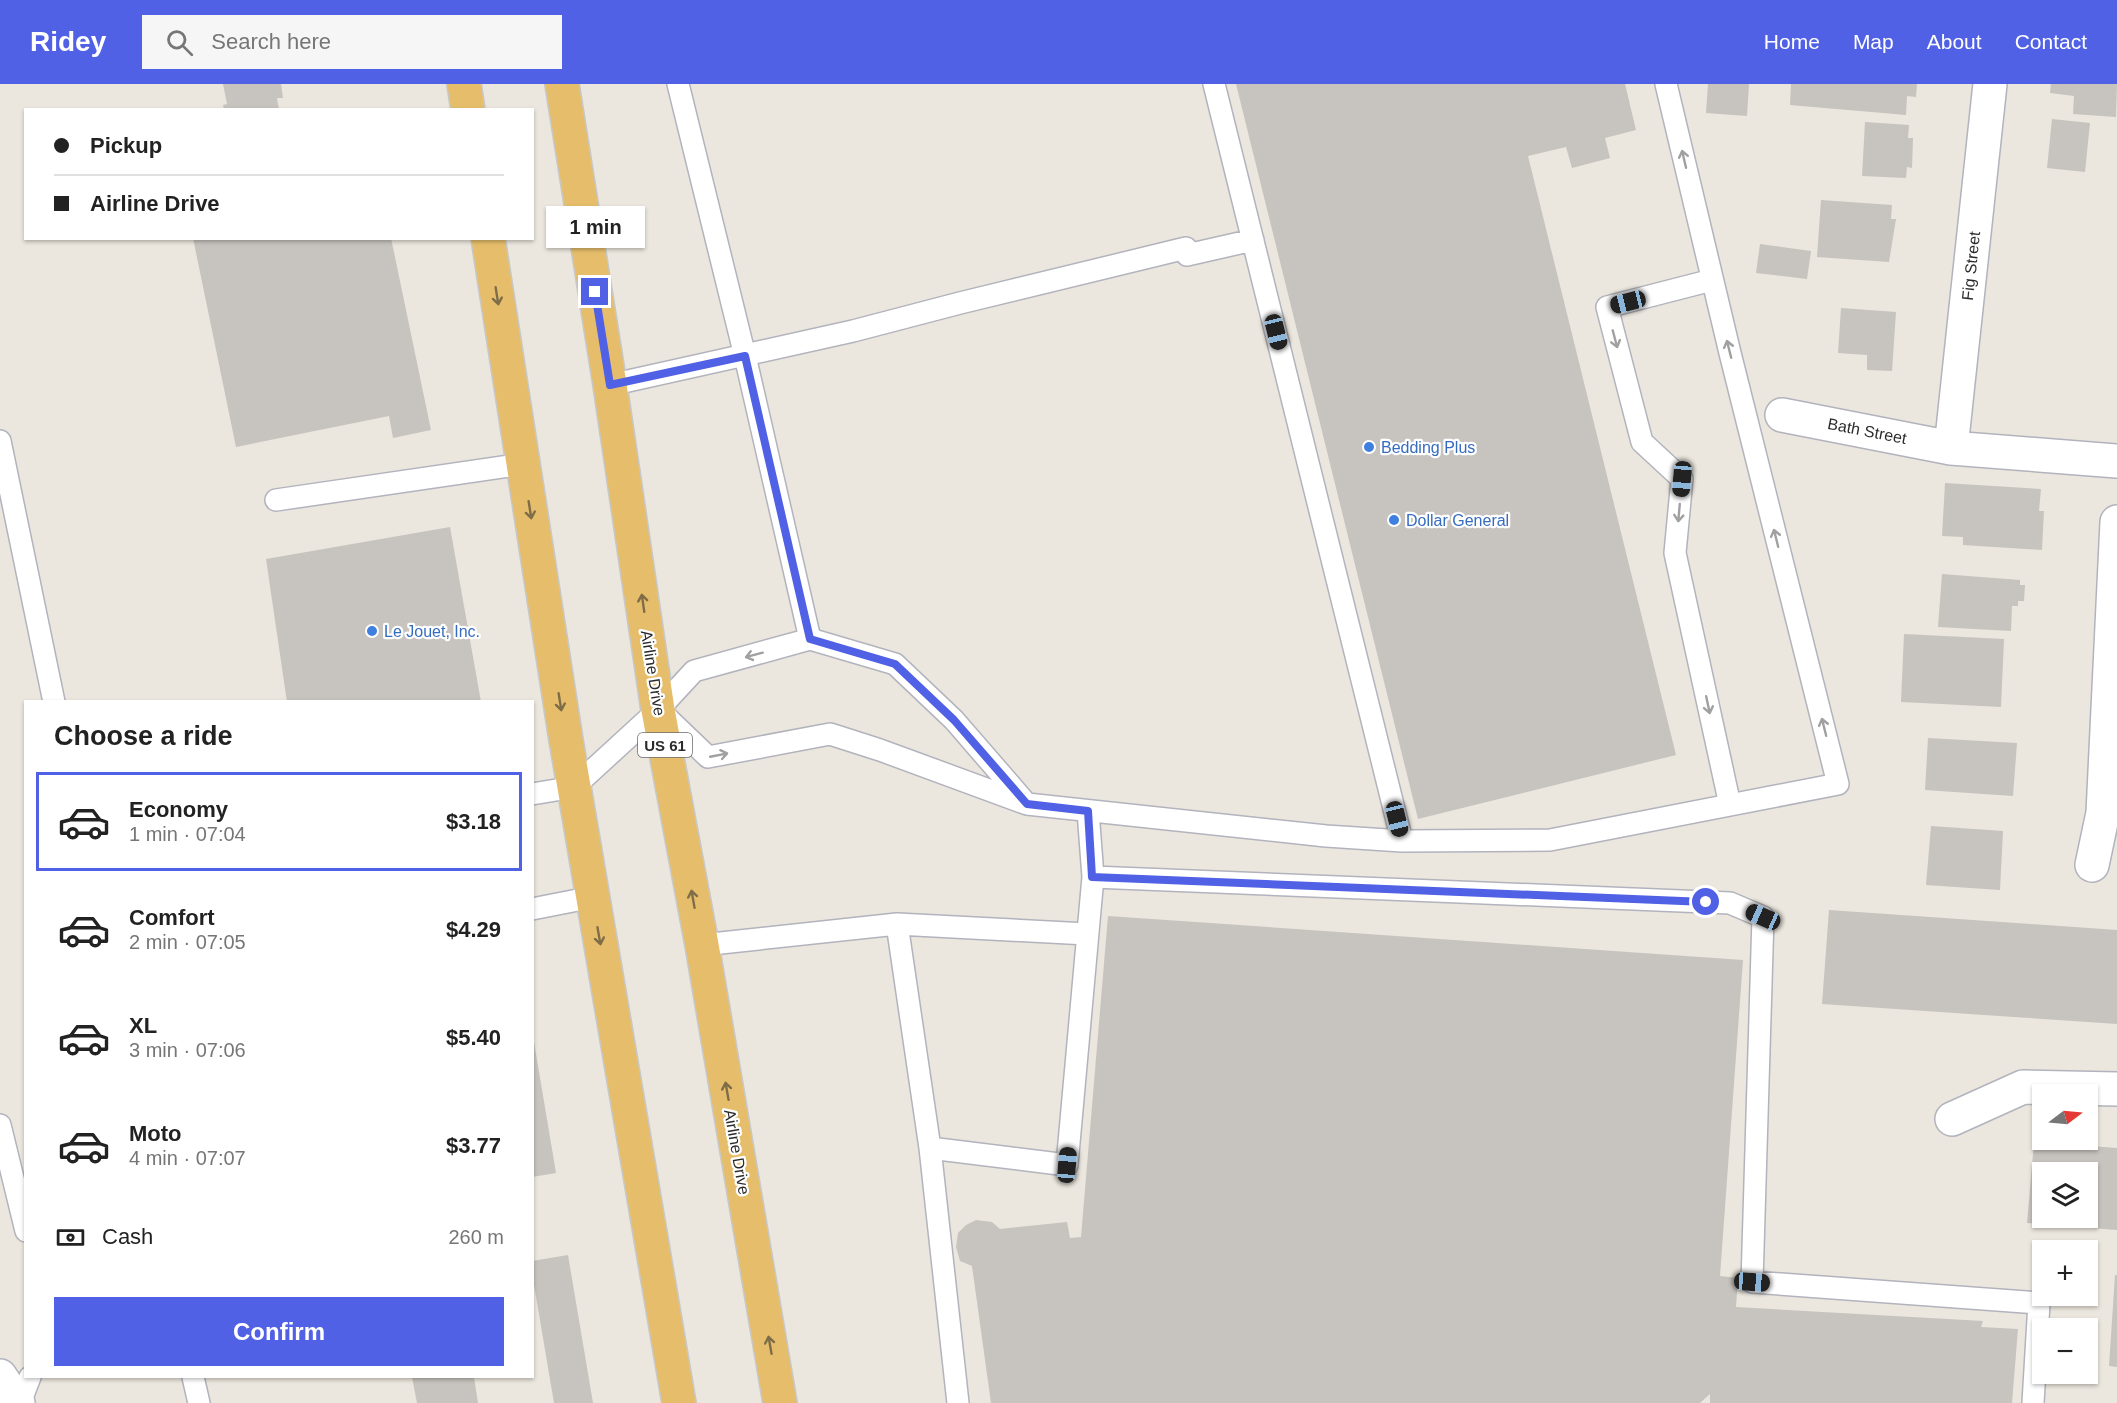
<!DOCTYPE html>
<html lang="en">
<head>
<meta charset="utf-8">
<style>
	body { margin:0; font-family:Helvetica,sans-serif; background:#f6f6f6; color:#222; height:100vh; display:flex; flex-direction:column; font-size:22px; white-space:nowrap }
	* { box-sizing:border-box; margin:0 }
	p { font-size:20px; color:#767676 }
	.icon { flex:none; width:33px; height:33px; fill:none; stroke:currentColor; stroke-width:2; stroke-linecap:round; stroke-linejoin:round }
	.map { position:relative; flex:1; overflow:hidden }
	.panel { position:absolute; left:24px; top:616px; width:510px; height:678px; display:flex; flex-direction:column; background:#fff; border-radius:0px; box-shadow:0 2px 4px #0004 }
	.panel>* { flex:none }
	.hud { position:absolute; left:24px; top:24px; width:510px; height:132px; border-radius:0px; box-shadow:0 2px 4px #0004; display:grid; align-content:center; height:132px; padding:0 30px; background:#fff }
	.needle { width:39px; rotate:74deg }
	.fabs { position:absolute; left:2032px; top:1000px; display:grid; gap:12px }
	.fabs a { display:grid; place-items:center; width:66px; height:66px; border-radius:0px; background:#fff; box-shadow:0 2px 4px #0004; font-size:30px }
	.end { position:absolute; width:27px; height:27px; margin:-14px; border:8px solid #5161e5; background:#fff; box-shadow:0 0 0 3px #fff }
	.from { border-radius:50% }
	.bubble { position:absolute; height:42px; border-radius:0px; background:#fff; box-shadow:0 2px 4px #0004; font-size:20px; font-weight:600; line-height:42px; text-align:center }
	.car { position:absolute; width:18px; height:36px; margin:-18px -9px; border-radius:8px; box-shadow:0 0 4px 2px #0007; background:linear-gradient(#222 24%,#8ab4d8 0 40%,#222 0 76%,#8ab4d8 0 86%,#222 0) }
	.hud b { display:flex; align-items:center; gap:21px; height:57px; font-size:22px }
	.hud b+b { border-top:2px solid #e0e0e0 }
	.hud i { width:15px; height:15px; background:#222 }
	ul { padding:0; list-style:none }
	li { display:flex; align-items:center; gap:18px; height:99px; margin:0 12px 9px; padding:0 18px; border:3px solid transparent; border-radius:0px }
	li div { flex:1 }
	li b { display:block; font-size:22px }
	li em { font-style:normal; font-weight:600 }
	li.selected { border-color:#5161e5 }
	li>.icon { width:54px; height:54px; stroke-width:1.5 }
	h2 { padding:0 30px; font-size:27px; line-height:72px }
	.pay { display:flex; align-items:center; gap:15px; height:66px; padding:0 30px; font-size:22px }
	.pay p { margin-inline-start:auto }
	.action { display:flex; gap:12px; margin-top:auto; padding:12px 30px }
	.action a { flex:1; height:69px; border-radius:0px; background:#5161e5; color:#fff; font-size:24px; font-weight:600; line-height:69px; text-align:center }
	header { display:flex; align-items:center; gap:36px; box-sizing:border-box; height:84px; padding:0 30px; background:#5161e5; color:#fff }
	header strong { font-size:28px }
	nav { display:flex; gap:33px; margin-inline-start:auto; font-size:21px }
	.search { width:420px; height:54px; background:#f6f6f6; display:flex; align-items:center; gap:15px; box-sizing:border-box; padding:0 21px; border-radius:0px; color:#767676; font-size:22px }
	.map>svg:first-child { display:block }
</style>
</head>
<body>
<header>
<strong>Ridey</strong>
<div class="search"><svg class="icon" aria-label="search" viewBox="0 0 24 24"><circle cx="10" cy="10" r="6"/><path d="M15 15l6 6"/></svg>Search here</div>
<nav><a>Home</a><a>Map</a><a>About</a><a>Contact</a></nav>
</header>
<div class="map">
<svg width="2117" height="1319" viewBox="0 0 2117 1319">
	<rect width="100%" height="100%" fill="#ebe7de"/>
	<!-- building -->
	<path fill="#c7c3be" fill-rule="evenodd" d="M223,0H281L283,14H277L279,26H224L223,21L227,20Z
		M1236,0H1625L1636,46L1605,54L1610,74L1572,84L1566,63L1528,72L1676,671L1418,735Z
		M1708,0H1749L1747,32L1706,29Z
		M1791,0H1917L1916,13L1907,12L1906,31L1790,21Z
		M2051,0H2117L2116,33L2073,30L2074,12L2050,9Z
		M2052,35L2090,39L2085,88L2047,84Z
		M1865,38L1909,41L1908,54H1913L1912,84L1907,83L1906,94L1862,92Z
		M1821,116L1892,121L1891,135H1896L1889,178L1817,173Z
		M193,154H391L431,346L393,354L389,332L236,363Z
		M1760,160L1811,167L1807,195L1756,189Z
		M1841,224L1896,228L1892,287L1867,286V271L1838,269Z
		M1945,399L2041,405L2039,427H2044L2042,466L1963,461V453L1942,452Z
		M450,443L481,618H287L266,475Z
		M1942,490L2020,496V501H2025L2024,517H2018V522H2012L2011,547L1938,543Z
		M1904,550L2004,555L2001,623L1901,618Z
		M1928,654L2017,659L2013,712L1925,706Z
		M1931,742L2003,747L2000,806L1926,801Z
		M1829,826L2117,846V940L1822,920Z
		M1108,832L1743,876L1720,1192L1738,1194L1736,1223L1983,1237L1981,1243L2018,1245L2012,1319H1710V1310L1700,1319H991L972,1182L960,1177L956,1163L958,1149L966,1141L976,1136L992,1138L1000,1145L1067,1138L1070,1154L1081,1153Z
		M532,946L556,1089L532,1093Z
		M2034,1058L2117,1064V1146L2027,1139ZM2043,1089H2088V1134H2043Z
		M568,1171L593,1319H554L532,1189V1177Z
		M2115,1191H2117V1283L2109,1282Z
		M412,1293H474L478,1319H417Z"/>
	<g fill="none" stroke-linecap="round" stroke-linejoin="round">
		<defs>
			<path id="service" d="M678,0L745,272L810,555
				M1187,171L1253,156
				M1712,196L1607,223L1642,358L1682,395L1675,469L1730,721
				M610,301L853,247L960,219L1186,164
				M0,357L54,618
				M276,416L523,380
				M659,626L708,673L830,650L880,666L1027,720L1326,752L1402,757L1214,0
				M532,710L574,703L658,626L694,587L810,555L895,580L954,636L1025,718
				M1088,727L1093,793L1730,819L1763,833L1752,1198L2039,1219L2033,1319
				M1402,757L1550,756L1838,700L1730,269L1666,0
				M532,825L593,813
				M897,840L1087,850
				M702,861L897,840L930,1064
				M0,1041L26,1147
				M193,1293L199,1319
				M20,1319L30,1293
				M958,1319L930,1064L1067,1081L1093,793"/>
			<path id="minor" d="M1782,331L1951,364L2117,377
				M1951,364L1990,0
				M2092,781L2103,729L2117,438
				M1952,1035L2023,1003L2117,1005"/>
			<path id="tertiary" d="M0,1292L18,1319"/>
			<path id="trunk" d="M464,0L468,26
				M562,0L610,301L658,626L702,861L780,1319
				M488,154L566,656L679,1319"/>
		</defs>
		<!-- service casing -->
		<use href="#service" stroke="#b2b3bd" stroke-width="24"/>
		<!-- minor casing -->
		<use href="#minor" stroke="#b2b3bd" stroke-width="36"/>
		<!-- tertiary casing -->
		<use href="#tertiary" stroke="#b2b3bd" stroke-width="36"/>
		<!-- trunk casing -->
		<use href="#trunk" stroke="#c8c8c8" stroke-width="36"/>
		<!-- service -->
		<use href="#service" stroke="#fff" stroke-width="21"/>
		<!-- minor -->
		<use href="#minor" stroke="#fff" stroke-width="33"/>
		<!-- tertiary -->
		<use href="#tertiary" stroke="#fff" stroke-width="33"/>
		<!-- trunk -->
		<use href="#trunk" stroke="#e6be6b" stroke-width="33"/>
	</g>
	<!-- one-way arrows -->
	<defs><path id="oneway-shaft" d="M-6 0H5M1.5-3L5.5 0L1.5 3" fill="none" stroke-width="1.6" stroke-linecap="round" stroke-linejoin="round" transform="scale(1.5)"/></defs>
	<g stroke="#a0a0a0">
		<use href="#oneway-shaft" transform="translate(1684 75) rotate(-103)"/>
		<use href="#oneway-shaft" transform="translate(1615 255) rotate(75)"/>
		<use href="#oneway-shaft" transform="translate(1729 265) rotate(-104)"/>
		<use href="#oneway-shaft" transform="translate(1679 429) rotate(95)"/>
		<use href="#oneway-shaft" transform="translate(1776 454) rotate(-104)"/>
		<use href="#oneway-shaft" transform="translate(754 571) rotate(165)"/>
		<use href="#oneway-shaft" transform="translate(1708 621) rotate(78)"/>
		<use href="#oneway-shaft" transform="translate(1824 643) rotate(-104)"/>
		<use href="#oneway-shaft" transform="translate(719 671) rotate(-11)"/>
	</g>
	<g stroke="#7f6d48">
		<use href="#oneway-shaft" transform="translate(497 212) rotate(81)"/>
		<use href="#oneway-shaft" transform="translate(530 426) rotate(81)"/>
		<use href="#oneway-shaft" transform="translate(643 519) rotate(-98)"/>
		<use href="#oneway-shaft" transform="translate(560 618) rotate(81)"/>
		<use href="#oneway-shaft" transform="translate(693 815) rotate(-100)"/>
		<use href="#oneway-shaft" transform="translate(599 852) rotate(80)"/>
		<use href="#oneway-shaft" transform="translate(727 1007) rotate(-100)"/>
		<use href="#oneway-shaft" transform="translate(770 1261) rotate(-100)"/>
	</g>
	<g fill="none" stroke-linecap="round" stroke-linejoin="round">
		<!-- route -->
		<path stroke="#5161e5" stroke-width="8" d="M595,208L610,301L745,272L810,555L895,580L954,636L1027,720L1088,727L1092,793L1706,818"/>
	</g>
	<!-- markers -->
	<g fill="#3f7fe0" stroke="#fff" stroke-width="2">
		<circle cx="1369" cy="363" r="6"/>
		<circle cx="1394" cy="436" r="6"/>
		<circle cx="372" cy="547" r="6"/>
	</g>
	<g text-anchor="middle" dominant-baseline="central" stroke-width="4.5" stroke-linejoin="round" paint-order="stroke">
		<!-- shield labels -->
		<rect fill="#fff" stroke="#6b6b6b" stroke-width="1.5" x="638" y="649" width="54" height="24" rx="4.5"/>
		<g font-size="15" font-weight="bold" fill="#2b2b2b">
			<text x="665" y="661">US 61</text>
		</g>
		<!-- street labels -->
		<g font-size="16" fill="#2b2b2b" stroke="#fff">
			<text transform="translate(1971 182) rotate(-84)">Fig Street</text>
			<text transform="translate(1867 347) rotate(11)">Bath Street</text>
			<text transform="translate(653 589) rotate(81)">Airline Drive</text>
			<text transform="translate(737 1068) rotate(80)">Airline Drive</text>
		</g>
		<!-- shop labels -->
		<g font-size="16" fill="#366cbe" stroke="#fff" text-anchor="start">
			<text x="1381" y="363">Bedding Plus</text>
			<text x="1406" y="436">Dollar General</text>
			<text x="384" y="547">Le Jouet, Inc.</text>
		</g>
	</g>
</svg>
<div class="fabs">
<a><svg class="needle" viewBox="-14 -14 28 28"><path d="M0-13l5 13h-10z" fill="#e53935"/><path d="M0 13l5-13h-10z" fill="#767676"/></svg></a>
<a><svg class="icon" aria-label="layers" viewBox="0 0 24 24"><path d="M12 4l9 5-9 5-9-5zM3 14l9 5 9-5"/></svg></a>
<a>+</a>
<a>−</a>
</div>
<i class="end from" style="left:1706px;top:818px"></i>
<i class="end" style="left:595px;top:208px"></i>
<div class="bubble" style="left:546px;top:122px;width:99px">1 min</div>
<i class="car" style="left:1628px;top:218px;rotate:256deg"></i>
<i class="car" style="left:1276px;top:248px;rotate:166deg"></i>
<i class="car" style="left:1682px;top:395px;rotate:185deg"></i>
<i class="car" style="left:1397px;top:735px;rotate:166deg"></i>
<i class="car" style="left:1763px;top:833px;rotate:294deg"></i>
<i class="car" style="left:1067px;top:1081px;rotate:5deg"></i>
<i class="car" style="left:1752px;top:1198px;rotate:94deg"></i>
<div class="hud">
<b><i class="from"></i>Pickup</b>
<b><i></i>Airline Drive</b>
</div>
<section class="panel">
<h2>Choose a ride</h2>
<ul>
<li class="selected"><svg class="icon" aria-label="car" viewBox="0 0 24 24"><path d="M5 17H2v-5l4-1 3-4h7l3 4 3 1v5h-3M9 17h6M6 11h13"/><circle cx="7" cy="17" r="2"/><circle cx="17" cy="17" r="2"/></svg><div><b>Economy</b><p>1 min · 07:04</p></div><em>$3.18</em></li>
<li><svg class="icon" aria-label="car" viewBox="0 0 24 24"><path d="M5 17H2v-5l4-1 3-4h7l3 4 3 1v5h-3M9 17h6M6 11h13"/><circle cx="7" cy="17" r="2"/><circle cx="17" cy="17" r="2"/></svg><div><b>Comfort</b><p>2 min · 07:05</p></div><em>$4.29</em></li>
<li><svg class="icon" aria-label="car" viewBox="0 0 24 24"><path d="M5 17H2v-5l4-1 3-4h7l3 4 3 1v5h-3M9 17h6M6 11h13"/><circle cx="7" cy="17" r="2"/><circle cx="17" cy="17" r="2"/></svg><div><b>XL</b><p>3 min · 07:06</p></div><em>$5.40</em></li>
<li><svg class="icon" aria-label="car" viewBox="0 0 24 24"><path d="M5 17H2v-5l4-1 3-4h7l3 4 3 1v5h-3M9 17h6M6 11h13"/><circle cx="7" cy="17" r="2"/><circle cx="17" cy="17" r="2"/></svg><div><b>Moto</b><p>4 min · 07:07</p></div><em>$3.77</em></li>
</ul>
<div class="pay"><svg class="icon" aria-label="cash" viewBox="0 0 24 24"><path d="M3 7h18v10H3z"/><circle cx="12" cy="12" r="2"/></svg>Cash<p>260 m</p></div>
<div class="action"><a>Confirm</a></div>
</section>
</div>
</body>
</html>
